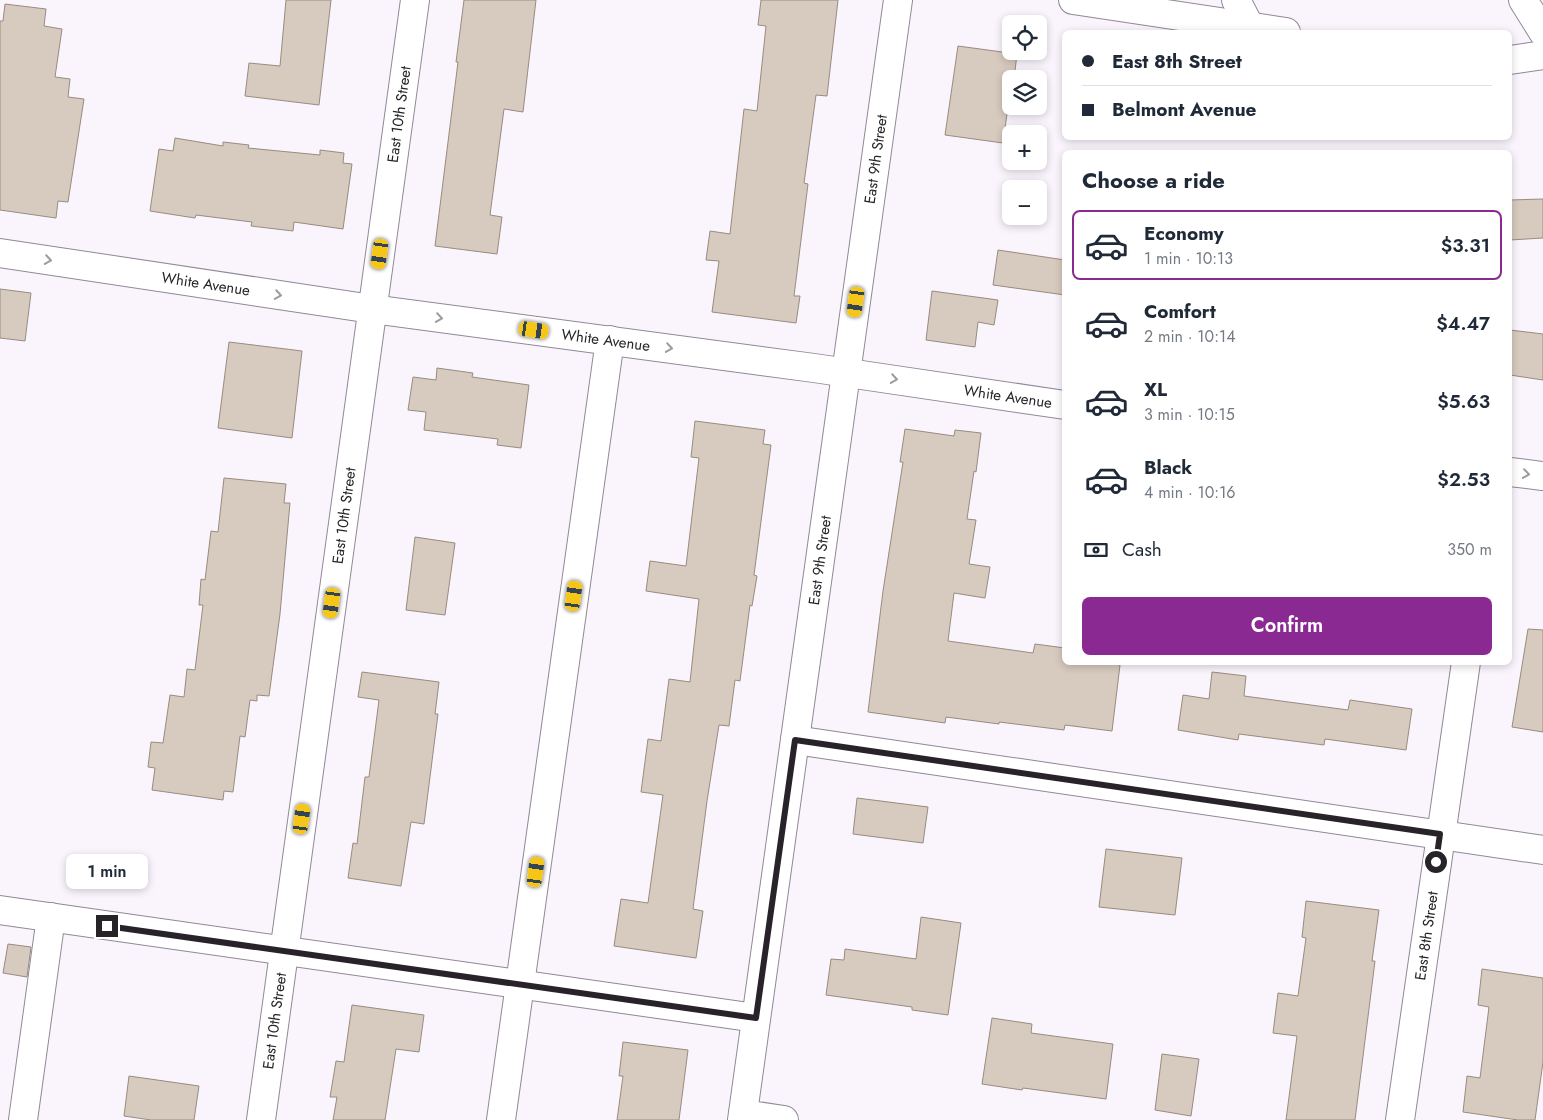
<!DOCTYPE html>
<html lang="en">
<head>
<meta charset="utf-8">
<style>
	body { margin:0; font-family:Jost,sans-serif; background:#f2f2f3; color:#1f2937; height:100vh; display:flex; flex-direction:column; font-size:19px; white-space:nowrap }
	* { box-sizing:border-box; margin:0 }
	p { font-size:16px; color:#747a83 }
	.icon { flex:none; width:28px; height:28px; fill:none; stroke:currentColor; stroke-width:2; stroke-linecap:round; stroke-linejoin:round }
	.map { position:relative; flex:1; overflow:hidden }
	.side { position:absolute; left:1062px; top:150px; width:450px; height:515px; display:flex; flex-direction:column; background:#fff; border-radius:8px; box-shadow:0 2px 8px #0003 }
	.side>* { flex:none }
	.guide { position:absolute; left:1062px; top:30px; width:450px; height:110px; border-radius:8px; box-shadow:0 2px 8px #0003; display:grid; align-content:center; height:110px; padding:0 20px; background:#fff }
	.buttons { position:absolute; left:1002px; top:15px; display:grid; gap:10px }
	.buttons a { display:grid; place-items:center; width:45px; height:45px; border-radius:8px; background:#fff; box-shadow:0 2px 8px #0003; font-size:25px }
	.end { position:absolute; width:22px; height:22px; margin:-11px; border:6px solid #272328; background:#fff; box-shadow:0 0 0 2px #fff }
	.from { border-radius:50% }
	.bubble { position:absolute; height:35px; border-radius:8px; background:#fff; box-shadow:0 2px 8px #0003; font-size:16px; font-weight:600; line-height:35px; text-align:center }
	.car { position:absolute; width:15px; height:30px; margin:-15px -8px; border-radius:6px; box-shadow:0 0 4px 1px #0007; background:linear-gradient(#f5c518 24%,#345 0 40%,#f5c518 0 76%,#345 0 86%,#f5c518 0) }
	.guide b { display:flex; align-items:center; gap:18px; height:48px; font-size:19px }
	.guide b+b { border-top:1px solid #e0e1e3 }
	.guide i { width:12px; height:12px; background:#1f2937 }
	ul { padding:0; list-style:none }
	li { display:flex; align-items:center; gap:15px; height:70px; margin:0 10px 8px; padding:0 10px; border:2px solid transparent; border-radius:8px }
	li div { flex:1 }
	li b { display:block; font-size:19px }
	li em { font-style:normal; font-weight:600 }
	li.current { border-color:#8b2992 }
	li>.icon { width:45px; height:45px; stroke-width:1.5 }
	h2 { padding:0 20px; font-size:22px; line-height:60px }
	.pay { display:flex; align-items:center; gap:12px; height:55px; padding:0 20px; font-size:19px }
	.pay p { margin-inline-start:auto }
	.primary-button { display:flex; gap:10px; margin-top:auto; padding:10px 20px }
	.primary-button a { flex:1; height:58px; border-radius:8px; background:#8b2992; color:#fff; font-size:20px; font-weight:600; line-height:58px; text-align:center }
	.map>svg:first-child { display:block }
</style>
</head>
<body>
<div class="map">
<svg width="1543" height="1120" viewBox="0 0 1543 1120">
	<rect width="100%" height="100%" fill="#faf4fd"/>
	<!-- building -->
	<path fill="#d7cabe" stroke="#988c80" d="M286,0H331L319,105L245,96L249,63L280,66Z
		M464,0H536L523,112L504,109L490,215L502,217L497,254L435,246L458,62H456Z
		M761,0H838L827,96L816,95L804,183L808,184L794,296H800L796,323L712,312L719,261L706,260L710,231L730,234L744,109L757,111L766,26L758,25Z
		M5,4L46,9L44,26L62,29L55,77L70,79L68,97L84,99L68,202L58,201L56,218L0,210V21H3Z
		M958,46L1017,54L1014,79H1011V100L1009,114H1007L1003,143L945,135Z
		M175,138L223,146V142L249,145L248,148L320,155V150L344,153L343,163L352,164L343,229L294,222L293,231L251,226L252,222L196,215L195,218L150,211L159,149L173,151Z
		M1543,199V238L1510,240V200Z
		M998,250L1065,260V295L993,285Z
		M0,289L31,293L25,341L0,338Z
		M932,291L998,300L994,325L978,322L975,347L926,340Z
		M1510,330L1543,334V380L1510,375Z
		M229,342L302,351L292,438L218,428Z
		M437,368L473,373L472,377L529,385L521,448L497,445L498,439L424,430L426,412L408,410L413,377L436,380Z
		M695,421L765,430L763,444L771,445L754,575L757,576L752,606L750,605L740,681L735,680L729,726L719,725L707,801L693,909L703,911L696,958L614,946L621,899L648,903L663,795L641,792L648,739L661,741L669,679L690,682L699,599L646,591L650,561L686,566L699,458L691,457Z
		M905,429L954,436L955,430L981,433L976,472L974,471L967,519L976,520L969,564L990,567L985,598L954,593L948,641L1033,653L1035,644L1065,648V662H1102L1120,665L1112,731L1065,725L1064,730L999,722V724L946,717L945,723L868,712L883,591L903,462H900Z
		M224,478L286,484L284,503H290L280,614L269,696L257,695V701L250,700L245,737L240,736L233,792L224,791L223,800L152,790L155,768L148,767L151,742L163,743L170,695L184,697L187,669L195,670L203,605H199L201,579L205,580L211,531L218,532Z
		M415,537L455,543L445,615L406,610Z
		M1528,629L1543,630V732L1512,727Z
		M362,672L439,682L435,714H438L424,824L411,822L401,886L348,878L353,843L357,844L365,777H369L379,700L358,697Z
		M1212,672L1246,676L1244,696L1348,710L1350,700L1412,709L1406,750L1325,739L1324,745L1239,734L1238,740L1178,730L1183,695L1209,699Z
		M857,798L928,807L923,843L853,834Z
		M1106,849L1182,858L1175,915L1099,907Z
		M1306,901L1379,910L1372,961H1375L1355,1120H1286L1297,1036L1273,1033L1278,993L1298,996L1306,938L1302,937Z
		M921,917L961,923L948,1015L912,1010V1007L826,995L831,959L844,960L845,949L916,959Z
		M8,944L31,947L27,977L3,973Z
		M1482,969L1543,978V1062L1535,1120H1518L1463,1112L1467,1076L1480,1078L1489,1007L1478,1005Z
		M352,1005L424,1015L419,1052L396,1049L385,1120H333L337,1097H330L336,1061L344,1062Z
		M992,1018L1032,1024L1031,1033L1113,1044L1106,1099L1023,1088L1022,1090L982,1084Z
		M623,1042L688,1050L679,1120H617L623,1076H619Z
		M1162,1054L1199,1059L1191,1116L1155,1110Z
		M129,1076L199,1086L194,1120H151L124,1116Z"/>
	<g fill="none" stroke-linecap="round" stroke-linejoin="round">
		<defs>
			<g id="minor">
				<path d="M1073,0L1286,32"/>
				<path d="M1236,0L1250,27"/>
				<path d="M1510,60L1543,55"/>
				<path id="s1" d="M0,253L372,309L814,368L1065,405"/>
				<path d="M1510,472L1543,476"/>
				<path d="M795,740L1543,850"/>
				<path d="M0,910L756,1018"/>
				<path d="M743,1114L784,1120"/>
				<path d="M23,1120L51,917"/>
				<path id="s2" d="M261,1120L415,0"/>
				<path d="M501,1120L610,340"/>
				<path id="s3" d="M742,1120L898,0"/>
				<path id="s4" d="M1400,1120L1466,662"/>
			</g>
			<path id="major" d="M1523,0L1543,32"/>
		</defs>
		<!-- minor casing -->
		<use href="#minor" stroke="#918895" stroke-width="30"/>
		<!-- major casing -->
		<use href="#major" stroke="#918895" stroke-width="30"/>
		<!-- minor -->
		<use href="#minor" stroke="#fff" stroke-width="28"/>
		<!-- major -->
		<use href="#major" stroke="#fff" stroke-width="28"/>
	</g>
	<!-- one-way arrows -->
	<defs><path id="oneway-chevron" d="M-2-3.5L2.5 0L-2 3.5" fill="none" stroke-width="1.6" stroke-linecap="round" stroke-linejoin="round" transform="scale(1.25)"/></defs>
	<g stroke="#9e9c9e">
		<use href="#oneway-chevron" transform="translate(48 260) rotate(9)"/>
		<use href="#oneway-chevron" transform="translate(278 295) rotate(9)"/>
		<use href="#oneway-chevron" transform="translate(439 318) rotate(8)"/>
		<use href="#oneway-chevron" transform="translate(669 348) rotate(8)"/>
		<use href="#oneway-chevron" transform="translate(894 379) rotate(9)"/>
		<use href="#oneway-chevron" transform="translate(1526 474) rotate(8)"/>
	</g>
	<g fill="none" stroke-linecap="round" stroke-linejoin="round">
		<!-- route -->
		<path stroke="#272328" stroke-width="6" d="M107,926L756,1018L795,740L1440,834L1436,862"/>
	</g>
	<g text-anchor="middle" dominant-baseline="central" stroke-width="5" stroke-linejoin="round" paint-order="stroke">
		<!-- street labels -->
		<g font-size="15" fill="#272328" stroke="#fff">
			<text stroke="none"><textPath href="#s2" startOffset="1015">East 10th Street</textPath></text>
			<text stroke="none"><textPath href="#s3" startOffset="970">East 9th Street</textPath></text>
			<text stroke="none"><textPath href="#s1" startOffset="208">White Avenue</textPath></text>
			<text stroke="none"><textPath href="#s1" startOffset="612">White Avenue</textPath></text>
			<text stroke="none"><textPath href="#s1" startOffset="1018">White Avenue</textPath></text>
			<text stroke="none"><textPath href="#s2" startOffset="610">East 10th Street</textPath></text>
			<text stroke="none"><textPath href="#s3" startOffset="565">East 9th Street</textPath></text>
			<text stroke="none"><textPath href="#s4" startOffset="186">East 8th Street</textPath></text>
			<text stroke="none"><textPath href="#s2" startOffset="100">East 10th Street</textPath></text>
		</g>
	</g>
</svg>
<div class="buttons">
<a><svg class="icon" aria-label="locate" viewBox="0 0 24 24"><circle cx="12" cy="12" r="6"/><path d="M12 2v4M12 18v4M2 12h4M18 12h4"/></svg></a>
<a><svg class="icon" aria-label="layers" viewBox="0 0 24 24"><path d="M12 4l9 5-9 5-9-5zM3 14l9 5 9-5"/></svg></a>
<a>+</a>
<a>−</a>
</div>
<i class="end from" style="left:1436px;top:862px"></i>
<i class="end" style="left:107px;top:926px"></i>
<div class="bubble" style="left:66px;top:854px;width:82px">1 min</div>
<i class="car" style="left:380px;top:254px;rotate:188deg"></i>
<i class="car" style="left:856px;top:302px;rotate:188deg"></i>
<i class="car" style="left:534px;top:330px;rotate:98deg"></i>
<i class="car" style="left:574px;top:596px;rotate:8deg"></i>
<i class="car" style="left:332px;top:603px;rotate:188deg"></i>
<i class="car" style="left:302px;top:819px;rotate:8deg"></i>
<i class="car" style="left:536px;top:872px;rotate:8deg"></i>
<div class="guide">
<b><i class="from"></i>East 8th Street</b>
<b><i></i>Belmont Avenue</b>
</div>
<section class="side">
<h2>Choose a ride</h2>
<ul>
<li class="current"><svg class="icon" aria-label="car" viewBox="0 0 24 24"><path d="M5 17H2v-5l4-1 3-4h7l3 4 3 1v5h-3M9 17h6M6 11h13"/><circle cx="7" cy="17" r="2"/><circle cx="17" cy="17" r="2"/></svg><div><b>Economy</b><p>1 min · 10:13</p></div><em>$3.31</em></li>
<li><svg class="icon" aria-label="car" viewBox="0 0 24 24"><path d="M5 17H2v-5l4-1 3-4h7l3 4 3 1v5h-3M9 17h6M6 11h13"/><circle cx="7" cy="17" r="2"/><circle cx="17" cy="17" r="2"/></svg><div><b>Comfort</b><p>2 min · 10:14</p></div><em>$4.47</em></li>
<li><svg class="icon" aria-label="car" viewBox="0 0 24 24"><path d="M5 17H2v-5l4-1 3-4h7l3 4 3 1v5h-3M9 17h6M6 11h13"/><circle cx="7" cy="17" r="2"/><circle cx="17" cy="17" r="2"/></svg><div><b>XL</b><p>3 min · 10:15</p></div><em>$5.63</em></li>
<li><svg class="icon" aria-label="car" viewBox="0 0 24 24"><path d="M5 17H2v-5l4-1 3-4h7l3 4 3 1v5h-3M9 17h6M6 11h13"/><circle cx="7" cy="17" r="2"/><circle cx="17" cy="17" r="2"/></svg><div><b>Black</b><p>4 min · 10:16</p></div><em>$2.53</em></li>
</ul>
<div class="pay"><svg class="icon" aria-label="cash" viewBox="0 0 24 24"><path d="M3 7h18v10H3z"/><circle cx="12" cy="12" r="2"/></svg>Cash<p>350 m</p></div>
<div class="primary-button"><a>Confirm</a></div>
</section>
</div>
</body>
</html>
